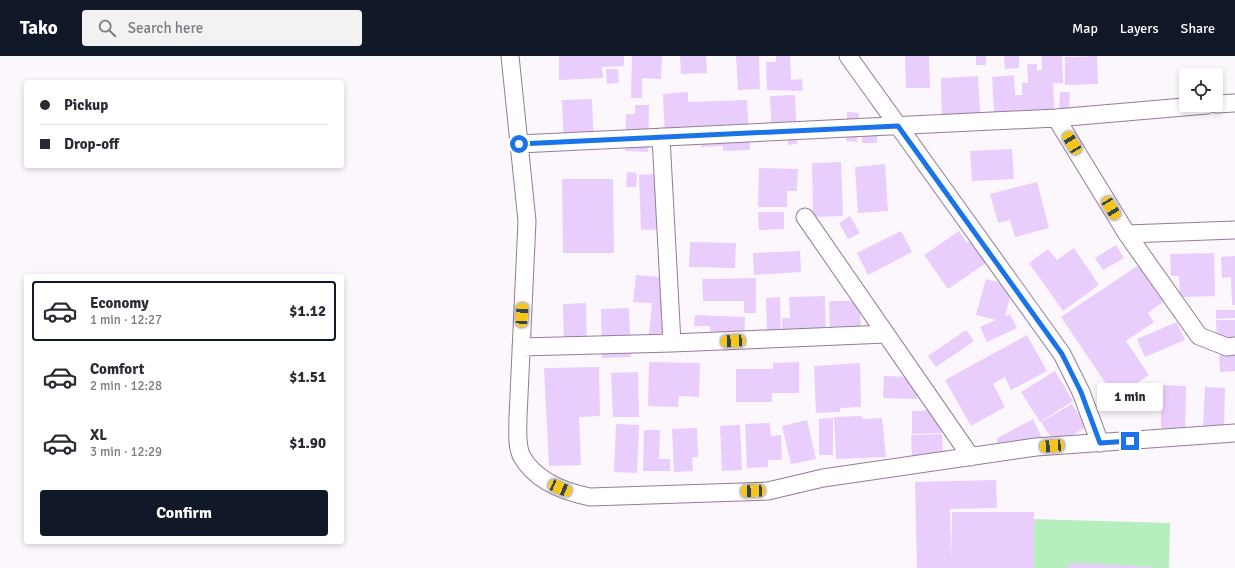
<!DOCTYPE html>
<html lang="en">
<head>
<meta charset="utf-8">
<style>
	body { margin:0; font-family:Signika,sans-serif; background:#f2f2f3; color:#2b2b33; height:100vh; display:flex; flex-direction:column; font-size:15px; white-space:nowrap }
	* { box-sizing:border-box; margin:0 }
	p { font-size:13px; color:#7c7c81 }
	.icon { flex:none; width:22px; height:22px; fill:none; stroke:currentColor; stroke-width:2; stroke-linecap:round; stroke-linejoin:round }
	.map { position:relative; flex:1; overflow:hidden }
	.panel { position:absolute; left:24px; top:218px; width:320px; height:270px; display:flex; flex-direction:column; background:#fff; border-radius:4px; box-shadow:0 2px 6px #0003 }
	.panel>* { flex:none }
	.top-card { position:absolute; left:24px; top:24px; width:320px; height:88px; border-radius:4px; box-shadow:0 2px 6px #0003; display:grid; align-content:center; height:88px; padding:0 16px; background:#fff }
	.buttons { position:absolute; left:1179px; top:12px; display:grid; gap:8px }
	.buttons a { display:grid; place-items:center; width:44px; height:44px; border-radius:4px; background:#fff; box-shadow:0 2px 6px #0003; font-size:20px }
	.end { position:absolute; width:18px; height:18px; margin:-9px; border:5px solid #1a73e8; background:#fff; box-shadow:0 0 0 2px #fff }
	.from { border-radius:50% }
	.bubble { position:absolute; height:28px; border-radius:4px; background:#fff; box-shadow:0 2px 6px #0003; font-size:13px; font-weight:700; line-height:28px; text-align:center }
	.car { position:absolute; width:12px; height:24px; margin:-12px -6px; border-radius:5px; box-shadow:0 0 3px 1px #0007; background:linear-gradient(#f5c518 24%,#345 0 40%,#f5c518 0 76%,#345 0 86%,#f5c518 0) }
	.top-card b { display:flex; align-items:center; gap:14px; height:38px; font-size:15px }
	.top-card b+b { border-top:1px solid #e1e1e2 }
	.top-card i { width:10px; height:10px; background:#2b2b33 }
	ul { padding:7px 0 0; list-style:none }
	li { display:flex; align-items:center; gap:12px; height:60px; margin:0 8px 6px; padding:0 8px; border:2px solid transparent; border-radius:4px }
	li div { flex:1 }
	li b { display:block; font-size:15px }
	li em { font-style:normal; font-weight:700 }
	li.on { border-color:#111827 }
	li>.icon { width:36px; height:36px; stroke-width:1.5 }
	.button { display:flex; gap:8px; margin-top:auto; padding:8px 16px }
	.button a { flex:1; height:46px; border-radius:4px; background:#111827; color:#fff; font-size:16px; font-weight:700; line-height:46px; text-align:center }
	header { display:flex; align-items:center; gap:24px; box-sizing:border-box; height:56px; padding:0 20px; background:#111827; color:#fff }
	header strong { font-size:19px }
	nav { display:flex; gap:22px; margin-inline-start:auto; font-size:14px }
	.search { width:280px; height:36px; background:#f2f2f3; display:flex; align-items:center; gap:10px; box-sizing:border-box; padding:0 14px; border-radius:4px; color:#7c7c81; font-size:15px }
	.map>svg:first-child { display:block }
</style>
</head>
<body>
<header>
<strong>Tako</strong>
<div class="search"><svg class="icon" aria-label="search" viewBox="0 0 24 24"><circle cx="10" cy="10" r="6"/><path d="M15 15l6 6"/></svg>Search here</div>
<nav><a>Map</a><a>Layers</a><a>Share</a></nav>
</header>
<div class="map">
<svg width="1235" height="512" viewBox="0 0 1235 512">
	<rect width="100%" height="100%" fill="#fcf7fc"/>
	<!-- grass -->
	<path fill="#b6eebd" d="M1031,463L1170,467L1169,512H1030Z"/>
	<!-- building -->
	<path fill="#e9cdfc" d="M559,0H624V10L602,11L603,22L559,24Z
		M632,0H662L661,23L642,22V42H631Z
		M680,0H706L707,17L681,18Z
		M736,0H759L760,33L738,34Z
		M776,0H790L791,24L802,23L803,35L767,34L766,6H776Z
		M905,0H929L930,32H906Z
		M976,0H986V9H976Z
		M1004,0H1019V12L1005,13Z
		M1042,0H1062L1063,27H1053L1055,64L995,67L992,21L1014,19L1015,39H1022V27H1028L1027,8H1037V14H1042Z
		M1097,0L1098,28L1065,29V1Z
		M606,13H618L619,27L607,28Z
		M978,20L981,72L942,74L941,22Z
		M688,36V46L747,44L750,94L723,95V90L701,91L700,82L665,83L663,38Z
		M1060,36H1070L1069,53H1059Z
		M795,39L797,88L788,89V84H772L770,40Z
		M592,43L594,93L564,94L562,44Z
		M635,49H649L648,96L625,95L626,58H635Z
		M847,56L859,57L857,86L846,85Z
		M862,69H878L877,87H862Z
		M1012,93L1014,123L972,125L970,95Z
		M841,106L843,160L813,161L812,107Z
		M885,108L888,155L858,157L855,111Z
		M759,112L798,113L797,135H787V151H758Z
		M627,116L637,117L636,131H626Z
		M655,118L671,173L641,174L639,119Z
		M562,123H613L614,197H563Z
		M1037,126L1049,172L1015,181L1010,164L998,167L990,138Z
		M758,156H784V173L759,174Z
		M850,160L860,177L848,183L839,167Z
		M901,175L912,196L868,219L857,197Z
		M959,175L967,187L973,183L989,205L948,233L924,199Z
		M690,186L736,187L735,212L689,211Z
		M1116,189L1124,202L1103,214L1095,202Z
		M1074,192L1099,229L1063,255L1029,207L1048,193L1057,204Z
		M800,195L801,216L754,219L753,197Z
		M1214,197L1215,240L1180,241L1179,220H1171L1170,198Z
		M1235,200V249H1232L1231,221L1222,222L1221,201Z
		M1139,209L1164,245L1148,257L1154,266L1126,285L1149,319L1115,341L1061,261Z
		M636,219L671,222L667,279L649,278L652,247L633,246Z
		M756,222V257H744V245H703L702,223Z
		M986,223L1013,230L1005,260L1010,258L1017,272L987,286L980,271L996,264L976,259Z
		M825,240L826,289L782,288V262H790L789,241Z
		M780,241L781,280H767L766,242Z
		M829,245H860L861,276L830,277Z
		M586,247L587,292H564L563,248Z
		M629,252L631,301L602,302L601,253Z
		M1216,254H1235V262L1216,263Z
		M695,259L745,261L744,288L710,287V270H694Z
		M1216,264H1235V289H1217Z
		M1177,266L1185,284L1145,301L1137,283Z
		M966,274L974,285L936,311L928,300Z
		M1027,279L1047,315L1011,334L1005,321L993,328L1005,351L971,370L945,324Z
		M1235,298V315L1220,316L1219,299Z
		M649,306L700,307L699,341L679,340L678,351L648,350Z
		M799,306V337H772V346H736V313H773V307Z
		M860,307L861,351L840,352V356L816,357L814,310Z
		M599,311L600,360L579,361L581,409L549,410L544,312Z
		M1055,315L1073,345L1040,366L1021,336Z
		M638,316L639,361H613L611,317Z
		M884,320L917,321V343L883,342Z
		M1161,329L1186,330L1185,377H1161Z
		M1205,331L1225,332L1224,372L1203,371Z
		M1072,348L1086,371L1056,389L1041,366Z
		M941,354L942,377L912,378V355Z
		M862,360V363L882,362L886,401L836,403L834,361Z
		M833,362V399H819V363Z
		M1033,363L1043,384L1007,403L996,383Z
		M807,364L816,403L791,408L782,370Z
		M770,367L771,380L781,379L782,404H768V411L747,412L745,368Z
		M616,368L639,369L637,417L614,416Z
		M740,369L742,414L722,415L720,370Z
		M697,372L698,401H692L693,415L674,416L672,373Z
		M644,374H660L659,403H670V415H643Z
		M942,378L943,401L912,402L911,379Z
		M996,424L997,452L950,453L951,505L952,456H1034V512H917L915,426Z
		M1069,507L1154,511V512H1069Z"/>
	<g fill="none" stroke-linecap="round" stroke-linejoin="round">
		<defs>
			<path id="street" d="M510,0L527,165L518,361C518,374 516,390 522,401C536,425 565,436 590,441L768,435L823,422L1036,391L1235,377
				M848,0L1062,298L1081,336L1100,387
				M1216,48L1235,47
				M1056,62L1127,178L1199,280L1227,291L1235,290
				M661,81L672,287
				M519,88L1056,62L1207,49
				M805,161L971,401
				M1127,178L1235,174
				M521,291L672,287L886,278"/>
		</defs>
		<!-- street casing -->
		<use href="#street" stroke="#947c96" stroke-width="19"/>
		<!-- street -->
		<use href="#street" stroke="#fff" stroke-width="17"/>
	</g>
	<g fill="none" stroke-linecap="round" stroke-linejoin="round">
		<!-- route -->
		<path stroke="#1a73e8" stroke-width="5" d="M519,88L898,70L1062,298L1081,336L1100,387L1130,385"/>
	</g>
</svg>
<div class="buttons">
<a><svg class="icon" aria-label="locate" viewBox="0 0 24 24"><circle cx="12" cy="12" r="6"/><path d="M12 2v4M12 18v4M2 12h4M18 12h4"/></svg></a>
</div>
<i class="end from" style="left:519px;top:88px"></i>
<i class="end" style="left:1130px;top:385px"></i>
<div class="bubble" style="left:1097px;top:327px;width:66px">1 min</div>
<i class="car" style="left:1072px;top:87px;rotate:329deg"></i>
<i class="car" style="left:1111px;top:152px;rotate:149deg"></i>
<i class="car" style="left:522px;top:259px;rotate:3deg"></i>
<i class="car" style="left:733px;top:285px;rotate:267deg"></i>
<i class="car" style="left:1052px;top:390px;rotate:266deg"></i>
<i class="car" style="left:560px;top:432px;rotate:113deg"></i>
<i class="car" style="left:753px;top:435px;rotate:268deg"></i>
<div class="top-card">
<b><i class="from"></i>Pickup</b>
<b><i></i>Drop-off</b>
</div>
<section class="panel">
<ul>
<li class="on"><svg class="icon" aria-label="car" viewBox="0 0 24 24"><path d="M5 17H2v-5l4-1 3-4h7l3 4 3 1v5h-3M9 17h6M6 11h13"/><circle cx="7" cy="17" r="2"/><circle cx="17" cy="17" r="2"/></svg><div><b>Economy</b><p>1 min · 12:27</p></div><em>$1.12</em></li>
<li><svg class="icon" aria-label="car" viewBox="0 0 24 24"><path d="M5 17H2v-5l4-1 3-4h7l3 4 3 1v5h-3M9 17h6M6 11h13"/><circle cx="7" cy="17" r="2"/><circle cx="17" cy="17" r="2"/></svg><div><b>Comfort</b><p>2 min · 12:28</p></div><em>$1.51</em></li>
<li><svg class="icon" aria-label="car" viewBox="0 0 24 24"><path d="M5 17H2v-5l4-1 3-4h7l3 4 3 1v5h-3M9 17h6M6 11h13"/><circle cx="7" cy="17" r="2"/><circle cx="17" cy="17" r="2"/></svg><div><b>XL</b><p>3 min · 12:29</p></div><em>$1.90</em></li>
</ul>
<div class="button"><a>Confirm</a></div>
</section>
</div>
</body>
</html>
